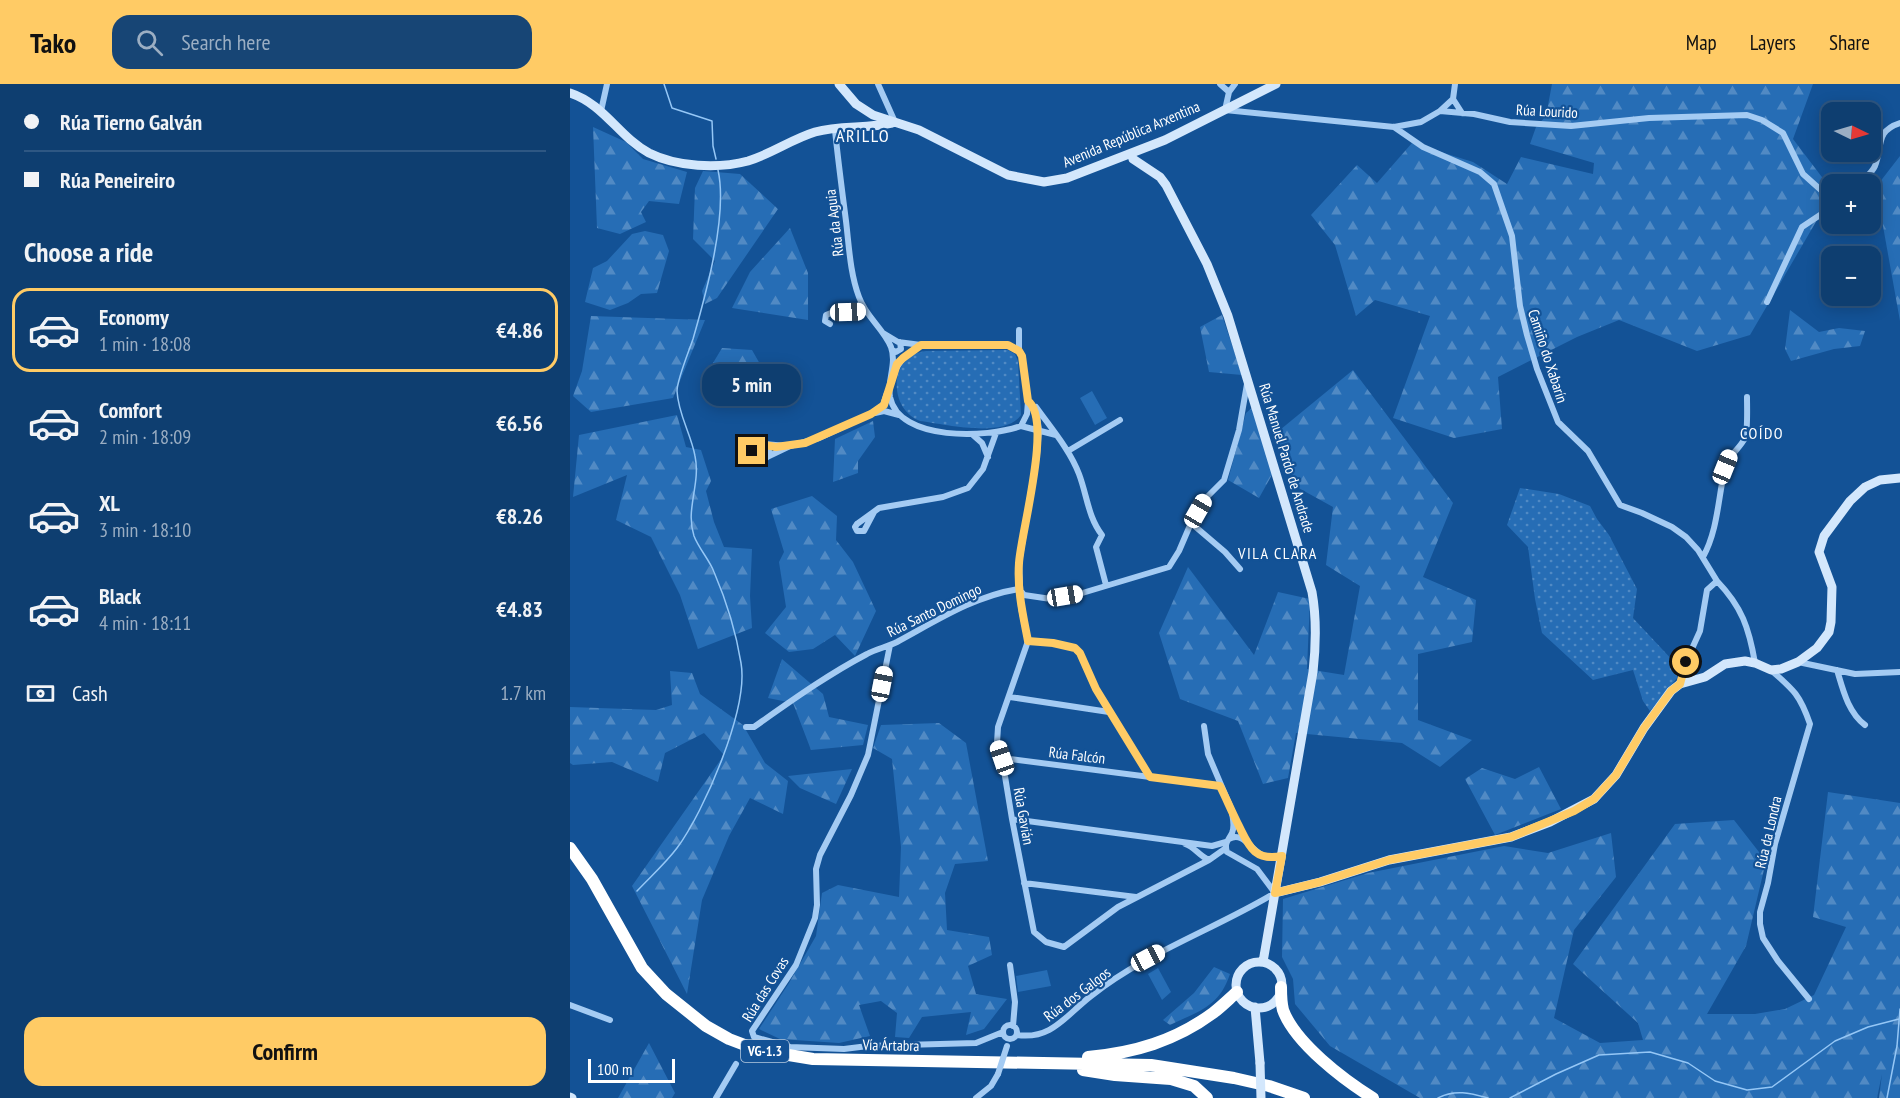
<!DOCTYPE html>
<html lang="en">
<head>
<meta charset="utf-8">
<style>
	body { margin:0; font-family:"PT Sans Narrow",sans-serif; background:#174575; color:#f1f3f6; height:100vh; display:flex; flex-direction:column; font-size:22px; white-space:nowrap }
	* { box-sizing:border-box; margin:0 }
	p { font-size:20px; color:#9baec3 }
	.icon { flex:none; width:33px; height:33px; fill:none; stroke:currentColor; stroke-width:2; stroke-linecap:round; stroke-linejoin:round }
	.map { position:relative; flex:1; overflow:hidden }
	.panel { display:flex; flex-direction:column; background:#0e3e70; width:570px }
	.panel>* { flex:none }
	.banner { display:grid; align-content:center; height:132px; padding:0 24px; background:#0e3e70 }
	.needle { width:39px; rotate:95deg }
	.fabs { position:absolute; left:1251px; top:18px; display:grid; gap:12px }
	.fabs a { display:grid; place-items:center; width:60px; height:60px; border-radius:12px; background:#0e3e70; box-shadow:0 3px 15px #0003,0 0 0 2px #2e5783; font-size:30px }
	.scale { position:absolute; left:18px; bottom:15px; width:87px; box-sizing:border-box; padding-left:6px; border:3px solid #fff; border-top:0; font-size:16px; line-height:21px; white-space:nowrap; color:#fff; -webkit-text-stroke:4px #135296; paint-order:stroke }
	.end { position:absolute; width:27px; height:27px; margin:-14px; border:8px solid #ffcb65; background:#111; box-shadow:0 0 0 3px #111 }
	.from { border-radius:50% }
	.bubble { position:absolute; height:42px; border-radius:18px; background:#0e3e70; box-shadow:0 3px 15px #0003,0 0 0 2px #2e5783; font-size:20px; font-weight:600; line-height:42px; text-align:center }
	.car { position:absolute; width:18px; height:36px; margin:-18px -9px; border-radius:8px; box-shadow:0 0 4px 2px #0007; background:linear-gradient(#fff 24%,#345 0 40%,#fff 0 76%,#345 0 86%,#fff 0) }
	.banner b { display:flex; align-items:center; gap:21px; height:57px; font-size:22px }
	.banner b+b { border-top:2px solid #2e5783 }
	.banner i { width:15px; height:15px; background:#f1f3f6 }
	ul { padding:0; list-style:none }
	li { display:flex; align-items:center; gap:18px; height:84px; margin:0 12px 9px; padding:0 12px; border:3px solid transparent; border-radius:18px }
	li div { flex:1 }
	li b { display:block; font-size:22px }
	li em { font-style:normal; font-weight:600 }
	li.current { border-color:#ffcb65 }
	li>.icon { width:54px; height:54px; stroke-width:1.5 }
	h2 { padding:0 24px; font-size:27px; line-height:72px }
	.pay { display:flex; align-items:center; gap:15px; height:66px; padding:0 24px; font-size:22px }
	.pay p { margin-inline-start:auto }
	.button { display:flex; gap:12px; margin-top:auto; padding:12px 24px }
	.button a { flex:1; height:69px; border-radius:18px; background:#ffcb65; color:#111; font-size:24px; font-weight:600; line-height:69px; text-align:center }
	header { display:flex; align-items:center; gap:36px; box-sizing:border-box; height:84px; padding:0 30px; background:#ffcb65; color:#111 }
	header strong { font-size:28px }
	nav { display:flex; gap:33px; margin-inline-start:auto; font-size:21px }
	.search { width:420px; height:54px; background:#174575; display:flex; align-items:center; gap:15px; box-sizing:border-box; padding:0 21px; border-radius:18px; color:#9baec3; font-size:22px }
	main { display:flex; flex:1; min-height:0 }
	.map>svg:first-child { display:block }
</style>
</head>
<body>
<header>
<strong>Tako</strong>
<div class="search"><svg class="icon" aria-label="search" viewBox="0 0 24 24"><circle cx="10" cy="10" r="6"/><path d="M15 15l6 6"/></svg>Search here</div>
<nav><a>Map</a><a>Layers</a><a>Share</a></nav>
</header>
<main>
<section class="panel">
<div class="banner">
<b><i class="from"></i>Rúa Tierno Galván</b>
<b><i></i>Rúa Peneireiro</b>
</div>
<h2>Choose a ride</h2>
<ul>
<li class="current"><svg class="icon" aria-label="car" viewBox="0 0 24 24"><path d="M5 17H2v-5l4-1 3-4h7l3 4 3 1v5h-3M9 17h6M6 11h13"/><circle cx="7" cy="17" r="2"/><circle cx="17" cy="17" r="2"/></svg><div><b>Economy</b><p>1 min · 18:08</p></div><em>€4.86</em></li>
<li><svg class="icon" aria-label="car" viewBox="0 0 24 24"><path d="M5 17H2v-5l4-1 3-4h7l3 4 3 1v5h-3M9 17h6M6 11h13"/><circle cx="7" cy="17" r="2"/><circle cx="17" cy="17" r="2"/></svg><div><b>Comfort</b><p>2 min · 18:09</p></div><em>€6.56</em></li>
<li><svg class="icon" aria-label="car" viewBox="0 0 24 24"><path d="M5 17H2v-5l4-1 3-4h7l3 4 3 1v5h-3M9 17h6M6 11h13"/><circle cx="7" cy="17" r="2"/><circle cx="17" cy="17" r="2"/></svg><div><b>XL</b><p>3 min · 18:10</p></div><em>€8.26</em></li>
<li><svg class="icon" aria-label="car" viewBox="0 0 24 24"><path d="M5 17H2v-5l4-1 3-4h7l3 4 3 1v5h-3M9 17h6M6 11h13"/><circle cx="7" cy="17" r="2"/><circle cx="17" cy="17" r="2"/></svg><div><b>Black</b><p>4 min · 18:11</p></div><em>€4.83</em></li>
</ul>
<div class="pay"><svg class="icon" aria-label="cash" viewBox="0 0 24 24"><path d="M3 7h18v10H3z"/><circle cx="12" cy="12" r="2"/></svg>Cash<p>1.7 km</p></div>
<div class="button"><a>Confirm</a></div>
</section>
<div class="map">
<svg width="1330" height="1014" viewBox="0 0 1330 1014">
	<defs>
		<pattern id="green-dots" width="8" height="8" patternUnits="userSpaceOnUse" patternTransform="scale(1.5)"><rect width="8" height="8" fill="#266db5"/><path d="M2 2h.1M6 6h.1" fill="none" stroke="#518ac4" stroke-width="1.8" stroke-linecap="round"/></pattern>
		<pattern id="forest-firs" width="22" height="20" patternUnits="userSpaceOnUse" patternTransform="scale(1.5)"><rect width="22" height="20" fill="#266db5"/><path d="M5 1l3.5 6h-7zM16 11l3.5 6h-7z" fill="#518ac4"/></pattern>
	</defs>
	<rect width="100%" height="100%" fill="#135296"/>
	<!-- green -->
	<path fill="url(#green-dots)" d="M438,266L445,270L448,277L451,331C435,355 374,340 350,337C318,325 318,271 356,267Z
		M950,404L989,410L1020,422L1027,435L1039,451L1067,505L1063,534L1106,580L1107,594L1080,627L1073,617L1063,586L1023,596L972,549L965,515L958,463L937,441Z"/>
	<!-- forest -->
	<path fill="url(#forest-firs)" d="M982,0H1243L1223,55L1261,105V112L1180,251L1127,267L1049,236L1007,253L928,293L932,345L884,354L823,334L860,232L805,216L786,232L765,161L741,131L787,81L807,99L842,59L903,78L937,100L951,73L1023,90L1024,79L960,60L966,43L976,32Z
		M23,43L56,58L73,75L117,88L109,120L79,117L71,128L76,138L50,150L27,144Z
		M1330,72V237L1306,103Z
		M133,87L170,90L208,125L147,214L135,220L132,207L145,177L123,155L125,104Z
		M220,144L238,189V236L162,224L180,188Z
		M75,147L93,151L99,167L87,209L71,210L58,219L40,226L15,218L23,184L37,177L62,150Z
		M1220,226L1249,248L1269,244L1295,247L1290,262L1264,265L1221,277L1215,265Z
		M652,231L672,291L639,288L630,243Z
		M21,232L135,236L103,314L21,328L3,312L12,287Z
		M152,264L182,266L198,294L193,311H173L160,290L143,279Z
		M783,286L883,419L853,493L906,516L902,558L848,570V636L902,656L870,683L832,659L726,649L718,694L693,700L668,637L610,615L589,549L618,483L684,571L708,508L740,515L737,585L774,591L790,502L756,481L763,423L725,402L705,350Z
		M683,323L703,389L689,414L658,396L676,329Z
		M107,331L116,363L131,366L141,397L136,407L144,438L154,463L182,465L180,512L182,544L128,565L110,511L81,453L46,436L57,391L3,413L9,351Z
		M303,337L305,353L288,377V389L263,398L265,355Z
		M242,412L267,432L266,456L283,478L306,527L285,572L265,551L243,565L219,568L195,549L216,523L209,478L214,468L201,425Z
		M212,575L253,610L259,633L298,641L293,661L241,666L223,619L198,614Z
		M100,587L122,589L130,610L173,641L195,679L218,697L213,730L180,714L159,752L132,816L117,910L62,802L154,671L134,649L95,669L88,698L42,678L3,681L0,679V623L86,626L102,621Z
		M369,639L396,659L418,777L385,780L375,809L377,846L419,853L422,871L398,882L406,910L437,915L414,945L396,951L401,928L352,933L339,954L325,953L327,929L311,917L289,921L300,952L269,959L210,955L189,945L219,899L246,852L252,809L268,801L329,813L331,763L322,675L303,664L311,641Z
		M969,683L991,725L925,751L895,695L912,684L945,695Z
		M282,685L266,720L230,704L218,692Z
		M1258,708L1330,719V1014H1309L1312,990L1307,1014H850L760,962L725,920L723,895L712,873L713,815L798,789L934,762L978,769L1041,749L1046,793L1004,846L984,934L1030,959L1073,956L1068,939L1003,880L1105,740L1164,736L1196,777L1176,862L1137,930H1185L1215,925L1244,911L1276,843L1243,833Z
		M644,883L660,890C649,923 629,927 600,941L593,936L624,909Z
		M79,959L105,1009L102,1014H48Z"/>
	<!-- pitch -->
	<path fill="#266db5" d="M522,307L537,334L525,341L510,314Z
		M588,884L601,908L592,916L578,890Z
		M477,886L481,902L448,908L446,892Z"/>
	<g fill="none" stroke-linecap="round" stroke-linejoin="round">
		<!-- stream -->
		<path stroke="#95c7f6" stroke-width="1.5" d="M94,0L102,24L142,37L143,62L146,75
			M67,807C80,793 95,780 107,764C134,728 179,624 171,579C166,548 156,516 144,488C139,475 129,465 124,452C115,425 131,400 125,372C121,350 108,330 107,307C107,296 119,267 123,255C136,210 158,131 148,86
			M868,1014C885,1005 900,1009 918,1014
			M940,1014L986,990L1029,971L1080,968L1118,979L1145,997L1177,1006L1202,1003L1265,957L1298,943L1329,935
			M1317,1014L1327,962L1330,925"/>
		<!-- street -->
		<path stroke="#a4cbf3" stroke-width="6" d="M308,0L325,38
			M650,0L659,8
			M665,0L659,8L655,26L824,43L851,38L870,27L904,30L940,38L1001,42L1079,34L1177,31L1192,36L1213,49L1233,90L1262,116
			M883,15L885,0
			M31,27L37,0
			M870,27L883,15L892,29
			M824,43L853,63L910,88L924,100L942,152L950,222L957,251L967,285L988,338L1018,367L1050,421L1072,429L1102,443L1116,453L1128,466L1147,497
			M265,46C268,76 272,106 276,137C279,162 280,189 289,213C296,233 313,244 321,263C327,280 317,296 320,313C329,358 418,354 451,342L457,330L458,317L452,272L449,266L438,261H351L328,258L313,249
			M1289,100C1294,95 1302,89 1305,82C1313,62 1305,47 1330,39
			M1197,218L1232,143L1262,123
			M260,240L255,237L256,231L261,229L295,228
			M322,266L326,268L331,265L330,258
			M449,266V246
			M325,286L333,274L351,261
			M458,317L461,320L467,332L469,346L467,371L449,479L451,524L458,557L428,643L427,659L432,674L442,735L464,848L476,858L494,863L548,823L639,776L656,764
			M466,323C481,344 500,366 509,390C517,411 518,433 532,451L526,463L536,501
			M305,329L314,327L329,331
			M451,342L486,351
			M403,351L412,359L418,373
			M183 368a8 8 0 1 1 16 0a8 8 0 1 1-16 0Z
			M194,360L217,362
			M498,367L550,336
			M197,373L220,362L249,354L301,330L313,321L317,309
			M621,439L655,468L670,485
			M287,440L309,424L373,413L398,404L413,385L426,349
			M287,440L285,443L287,447H294L304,428
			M1133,473C1148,446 1148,414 1155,384C1159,370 1169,366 1175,354C1178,348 1177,322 1177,313
			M458,557L483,559L505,564L510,569L526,605L580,693
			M320,561L298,671L281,711L250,771L246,785L247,821L245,834L226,881L182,947L184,953L220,963L274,965L298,962L406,959L433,948
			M1228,578L1285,590L1330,588
			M1201,586C1224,606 1230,611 1240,640L1205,760L1198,799L1190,828V840L1193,854L1208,877L1239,915
			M1267,586C1273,606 1278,628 1295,641
			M1110,600L1116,578L1130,547L1137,506L1147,497C1172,523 1179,544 1185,579
			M440,613L539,628
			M634,642L638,670L674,755
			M176,643H184C221,617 257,591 297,570C306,565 317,563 327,558C366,537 404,512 449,505L454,511L481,515L509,510L599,483L609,467L621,439L635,415L654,396L669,346L677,300
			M432,674L650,702
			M442,735L642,762L656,758
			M659,755C674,746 682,769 696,773C702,775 706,773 712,772
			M615,760C625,763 629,772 639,776
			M454,799L566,813
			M440,881L445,918L443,942
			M0,921L40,936
			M433 948a7 7 0 1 1 14 0a7 7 0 1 1-14 0Z
			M447,951C482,956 496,931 521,912C577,868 645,845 705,809L687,785L657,768C654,759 658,757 662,749C665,742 663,736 662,729
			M146,1014L166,980
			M406,1014L421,1002L428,990"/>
		<!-- secondary -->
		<path stroke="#d3e7fc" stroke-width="9" d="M269,0L286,20L303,31L349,46L438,91L474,98L497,94L595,56L706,0
			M0,9C34,20 49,53 79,69C107,83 148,85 178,77C201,70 222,55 245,48C270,41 297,45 322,39
			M563,75L590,93L596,101L637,180L658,232L742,508C747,536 746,561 743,588L693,878
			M705,809L750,798L819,776L941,753L980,738L1024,715L1046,691L1074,644L1101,607L1110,600L1135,593L1155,580L1175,577L1185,579L1201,586L1211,585L1228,578L1247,564L1259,548L1261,538L1262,503L1249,468L1254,452L1280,417L1295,403L1310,396L1330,394
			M666 901a23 23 0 1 1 46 0a23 23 0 1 1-46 0Z
			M685,923L690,979
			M0,1013L2,1014"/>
		<!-- highway -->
		<path stroke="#fff" stroke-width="12" d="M0,764L22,795L72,884L96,910L136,942L159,955L188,966L243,975L581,981L664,994L699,1002L734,1014
			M711,903C711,911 711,918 713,926C725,959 774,996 803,1014
			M518,973C564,969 605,957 643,929C651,923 659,915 667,908
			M513,986L545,991L601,995L624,1002L637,1014"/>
		<!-- street-bridge -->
		<path stroke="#a4cbf3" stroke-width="6" d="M428,990L437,962"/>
		<!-- secondary-bridge -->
		<path stroke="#d3e7fc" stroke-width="9" d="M690,979L691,1014"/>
	</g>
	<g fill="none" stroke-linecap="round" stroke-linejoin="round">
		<!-- route -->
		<path stroke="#ffcb65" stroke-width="8" d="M182,367L189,360L206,363L235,359L301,330L314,321L327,280L333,274L351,261H438L449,267L452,272L458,317C483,336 451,448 449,479C447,506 453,531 458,557L483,559L505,564L510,569L526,605L580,693L650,702C656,714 661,726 667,738C678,759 682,778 712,772L705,809L750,798L819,776L941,753L1004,727L1024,715L1046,691L1074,644L1101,607L1110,600L1116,578"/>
	</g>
	<g text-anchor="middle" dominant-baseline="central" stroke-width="4.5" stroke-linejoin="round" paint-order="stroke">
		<!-- shield labels -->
		<rect fill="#135296" stroke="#b8cbe0" stroke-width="1.5" x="171" y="956" width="48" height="22" rx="4.5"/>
		<g font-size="14" font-weight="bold" fill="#fff">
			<text x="195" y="967">VG-1.3</text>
		</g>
		<!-- street labels -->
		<g font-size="15" fill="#fff" stroke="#135296">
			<text transform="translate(977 27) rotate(3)">Rúa Lourido</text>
			<text transform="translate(561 50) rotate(-23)">Avenida República Arxentina</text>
			<text transform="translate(264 139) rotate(-97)">Rúa da Aguia</text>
			<text transform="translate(978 272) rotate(72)">Camiño do Xabarín</text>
			<text transform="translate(717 374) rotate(73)">Rúa Manuel Pardo de Andrade</text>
			<text transform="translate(364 526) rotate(-26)">Rúa Santo Domingo</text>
			<text transform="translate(507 671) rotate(7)">Rúa Falcón</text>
			<text transform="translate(454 732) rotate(80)">Rúa Gavián</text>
			<text transform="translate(1198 748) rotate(-77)">Rúa da Londra</text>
			<text transform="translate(195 905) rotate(-58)">Rúa das Covas</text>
			<text transform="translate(507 910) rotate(-37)">Rúa dos Galgos</text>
			<text transform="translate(321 961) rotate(1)">Vía Ártabra</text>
		</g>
		<!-- neighbourhood labels -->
		<g font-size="16" letter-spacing="1.5" fill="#fff" stroke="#135296">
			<text x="1192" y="349">COÍDO</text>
			<text x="708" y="469">VILA CLARA</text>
		</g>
		<!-- quarter labels -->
		<g font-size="18" letter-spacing="1.5" fill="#fff" stroke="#135296">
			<text x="293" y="51">ARILLO</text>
		</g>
	</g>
</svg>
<div class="fabs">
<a><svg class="needle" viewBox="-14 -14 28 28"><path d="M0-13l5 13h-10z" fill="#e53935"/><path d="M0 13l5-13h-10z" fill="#9baec3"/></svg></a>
<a>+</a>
<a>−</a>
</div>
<div class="scale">100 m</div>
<i class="end from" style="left:1116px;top:578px"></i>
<i class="end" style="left:182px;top:367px"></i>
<div class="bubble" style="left:132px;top:280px;width:99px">5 min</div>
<i class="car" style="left:278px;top:228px;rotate:88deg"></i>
<i class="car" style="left:1155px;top:383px;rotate:22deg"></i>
<i class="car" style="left:628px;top:427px;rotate:30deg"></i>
<i class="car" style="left:495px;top:512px;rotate:80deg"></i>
<i class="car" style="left:312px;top:600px;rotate:11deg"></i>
<i class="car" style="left:432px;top:674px;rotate:341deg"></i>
<i class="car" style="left:578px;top:874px;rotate:62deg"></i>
</div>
</main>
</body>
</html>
